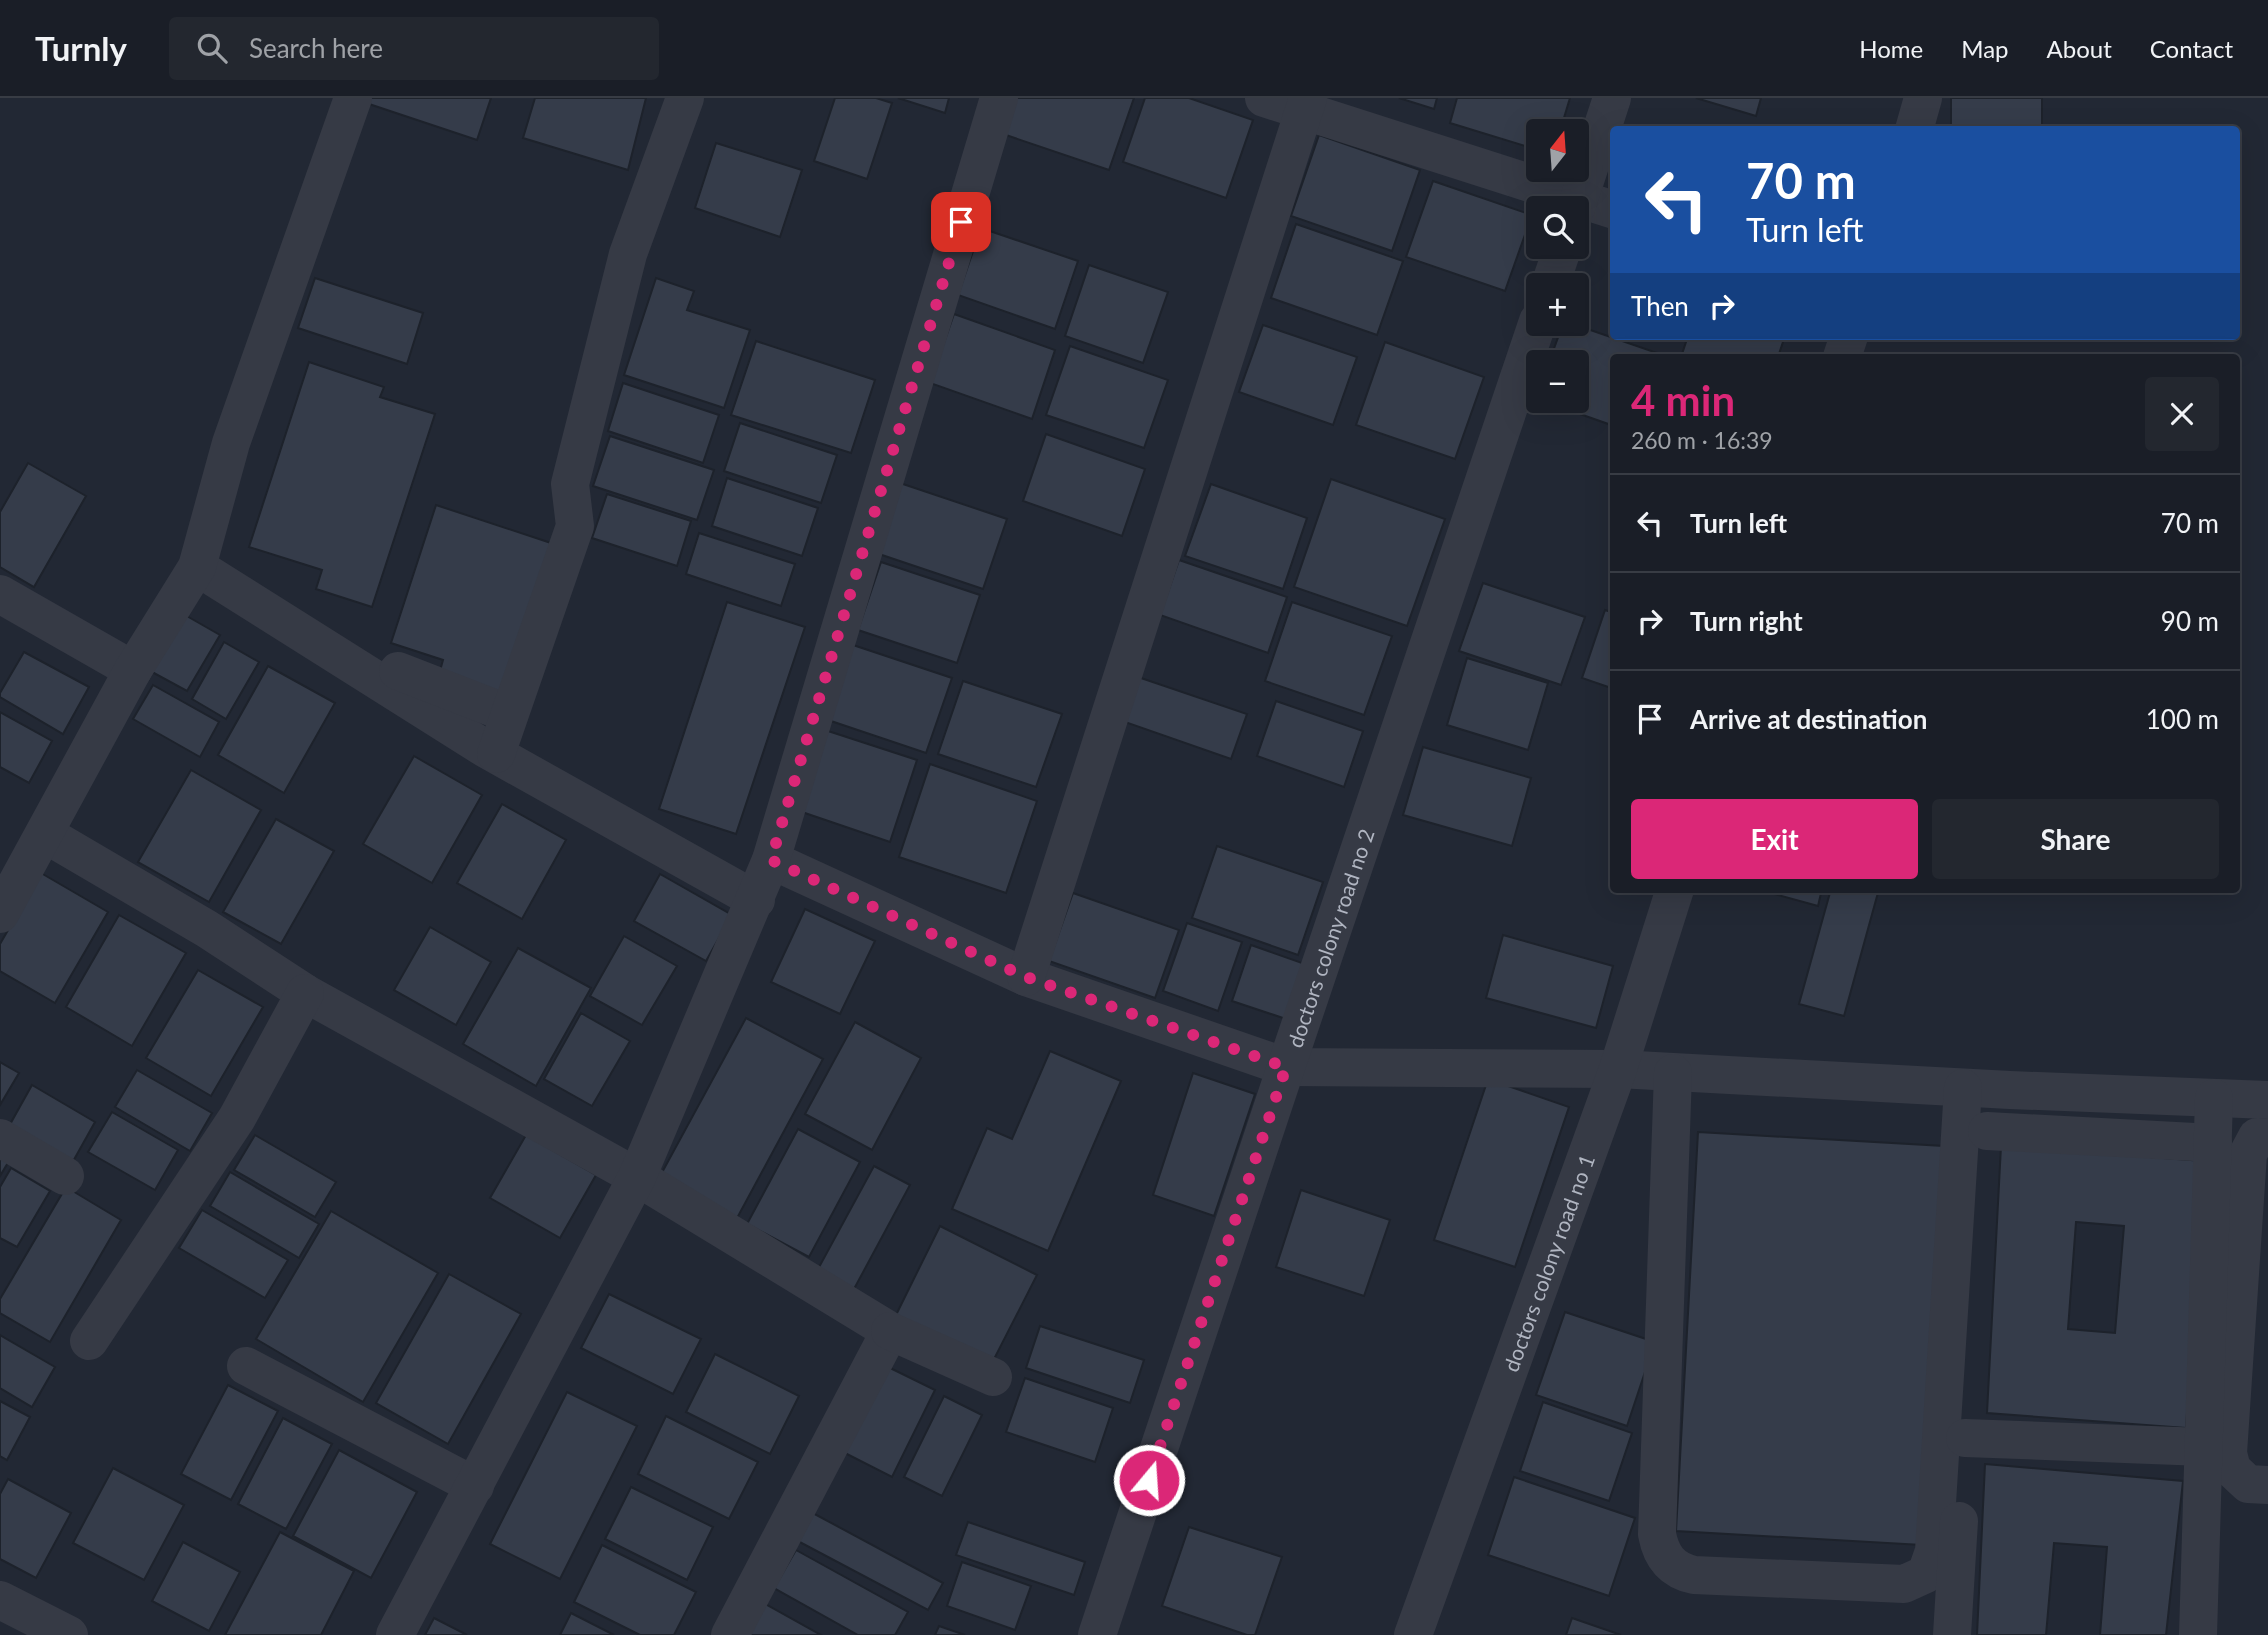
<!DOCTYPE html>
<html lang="en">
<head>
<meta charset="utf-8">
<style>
	body { margin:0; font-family:Lato,sans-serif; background:#23272f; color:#f1f3f6; height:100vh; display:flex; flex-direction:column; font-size:26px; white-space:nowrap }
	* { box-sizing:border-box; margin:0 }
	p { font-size:23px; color:#9fa2a7 }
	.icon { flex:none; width:38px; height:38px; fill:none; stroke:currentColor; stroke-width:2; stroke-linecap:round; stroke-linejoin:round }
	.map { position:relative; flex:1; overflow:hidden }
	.drawer { position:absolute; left:1610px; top:256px; width:630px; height:539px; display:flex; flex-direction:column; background:#1a1e27; border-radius:7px; box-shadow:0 7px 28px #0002,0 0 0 2px #383c44 }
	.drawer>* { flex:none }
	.hud { position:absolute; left:1610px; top:28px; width:630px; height:214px; border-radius:7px; box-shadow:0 7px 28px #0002,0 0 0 2px #383c44; background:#1a4fa0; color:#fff; overflow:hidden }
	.needle { width:46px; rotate:17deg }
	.buttons { position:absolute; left:1526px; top:21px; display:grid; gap:14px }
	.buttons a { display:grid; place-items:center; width:63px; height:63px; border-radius:7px; background:#1a1e27; box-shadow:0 7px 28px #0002,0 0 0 2px #383c44; font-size:35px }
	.pin { position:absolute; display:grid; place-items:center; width:60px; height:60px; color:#fff; margin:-30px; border-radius:14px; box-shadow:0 4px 10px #0006 }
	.me { position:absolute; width:77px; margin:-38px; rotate:18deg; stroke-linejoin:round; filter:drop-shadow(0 0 5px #0008) }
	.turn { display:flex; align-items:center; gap:24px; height:147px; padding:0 21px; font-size:32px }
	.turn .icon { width:91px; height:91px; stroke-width:2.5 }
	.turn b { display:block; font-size:49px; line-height:60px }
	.then { display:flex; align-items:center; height:66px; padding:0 21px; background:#0003; gap:14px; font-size:26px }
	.round { display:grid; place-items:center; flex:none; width:74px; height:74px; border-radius:7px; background:#23272f }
	.head { display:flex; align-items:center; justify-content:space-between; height:119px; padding:0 21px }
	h1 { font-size:42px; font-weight:700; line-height:52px; color:#db2777 }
	.button { display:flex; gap:14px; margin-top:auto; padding:14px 21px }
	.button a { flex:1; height:80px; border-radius:7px; background:#db2777; color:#fff; font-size:28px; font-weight:700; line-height:80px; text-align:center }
	.button a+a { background:#23272f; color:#f1f3f6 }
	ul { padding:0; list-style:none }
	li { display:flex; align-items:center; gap:21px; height:98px; padding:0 21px; border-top:2px solid #383c44 }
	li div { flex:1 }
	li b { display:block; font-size:26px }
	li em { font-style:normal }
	header { display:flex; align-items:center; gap:42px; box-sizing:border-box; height:98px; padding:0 35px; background:#1a1e27; border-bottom:2px solid #383c44 }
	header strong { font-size:33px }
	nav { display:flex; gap:38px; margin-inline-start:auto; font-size:24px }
	.search { width:490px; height:63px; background:#23272f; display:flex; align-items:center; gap:18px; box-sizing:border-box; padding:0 24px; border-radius:7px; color:#9fa2a7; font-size:26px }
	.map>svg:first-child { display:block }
	.building { fill:#353c4a; stroke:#1d222b; stroke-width:2; fill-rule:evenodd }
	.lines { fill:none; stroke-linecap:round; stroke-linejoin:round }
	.minor { stroke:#363a45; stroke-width:38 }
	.route { stroke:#db2777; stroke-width:12; stroke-dasharray:0 21.6 }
	.labels { text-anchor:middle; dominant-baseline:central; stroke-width:7; stroke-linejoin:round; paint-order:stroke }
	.street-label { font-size:21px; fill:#b0b5c1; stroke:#1b2029 }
</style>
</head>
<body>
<header>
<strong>Turnly</strong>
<div class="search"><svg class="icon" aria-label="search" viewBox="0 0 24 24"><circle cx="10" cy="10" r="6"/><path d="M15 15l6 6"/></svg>Search here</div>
<nav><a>Home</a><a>Map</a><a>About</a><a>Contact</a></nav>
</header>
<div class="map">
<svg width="2268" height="1537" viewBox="0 0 2268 1537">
	<rect width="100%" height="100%" fill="#222834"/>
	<g class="building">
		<polygon points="364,0 491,0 477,42 363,4"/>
		<polygon points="535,0 646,0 628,72 523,40"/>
		<polygon points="835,0 876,0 892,5 867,81 814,63"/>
		<polygon points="898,0 949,0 945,15"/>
		<polygon points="1012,0 1134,0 1109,72 1000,35"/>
		<polygon points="1145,0 1189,0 1253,22 1226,100 1123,64"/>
		<polygon points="1399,0 1437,0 1434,11"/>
		<polygon points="1457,0 1570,0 1560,33 1538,33 1538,52 1450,25"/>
		<polygon points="1696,0 1761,0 1756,18"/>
		<rect x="1951" y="0" width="91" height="32"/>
		<polygon points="1319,37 1420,72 1392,153 1291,118"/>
		<polygon points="716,45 802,72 780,139 695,110"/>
		<polygon points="1433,83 1532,117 1505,193 1406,159"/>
		<polygon points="1296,126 1403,163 1377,237 1271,200"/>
		<polygon points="981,130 1078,163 1055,231 958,197"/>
		<polygon points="1089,167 1168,194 1143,265 1065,238"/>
		<polygon points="315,180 423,215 407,266 298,230"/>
		<polygon points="656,180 694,193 687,212 750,232 724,310 624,277"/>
		<polygon points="954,216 1055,252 1032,321 930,285"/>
		<polygon points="1563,226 1573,226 1663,257 1662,259 1614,259 1614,328 1543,303 1577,303 1577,264 1549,264"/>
		<polygon points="1263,227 1357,259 1333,327 1239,294"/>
		<polygon points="1688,238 1785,238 1778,259 1681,259"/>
		<polygon points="756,243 875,282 851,355 731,317"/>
		<polygon points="1385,244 1484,279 1455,361 1356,327"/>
		<polygon points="1070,248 1168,282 1144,350 1046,317"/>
		<polygon points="309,264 384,289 380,299 435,316 372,509 316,491 322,472 249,449"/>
		<polygon points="623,285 719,317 703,365 608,333"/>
		<polygon points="740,325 837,357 821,405 724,373"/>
		<polygon points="1046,336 1145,371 1122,438 1023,403"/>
		<polygon points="610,338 714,372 697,422 593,388"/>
		<polygon points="28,365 86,398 34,489 0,469 0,414"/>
		<polygon points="727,380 818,410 802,458 712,428"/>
		<polygon points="1331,381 1445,421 1407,528 1294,489"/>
		<polygon points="897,384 1007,421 983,491 873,454"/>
		<polygon points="1211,386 1307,420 1283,491 1185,458"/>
		<polygon points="607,396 691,423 677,468 592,440"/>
		<polygon points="436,407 551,445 500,600 438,580 443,562 391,545"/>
		<polygon points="699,435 795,466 781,508 686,476"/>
		<polygon points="1179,462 1287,499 1268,555 1160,517"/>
		<polygon points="881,464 980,497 957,565 858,532"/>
		<polygon points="1483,485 1585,519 1561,587 1459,553"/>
		<polygon points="727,504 805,529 736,736 659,711"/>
		<polygon points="1292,504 1392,538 1364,617 1265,583"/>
		<polygon points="1605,512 1614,515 1614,591 1582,580"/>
		<polygon points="185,517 220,537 187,593 152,574"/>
		<polygon points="224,544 259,564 226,621 192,601"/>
		<polygon points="850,546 952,580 926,655 825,621"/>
		<polygon points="24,554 89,589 63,636 0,599 0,595"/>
		<polygon points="1467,560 1548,585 1528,652 1447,627"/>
		<polygon points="268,568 335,605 284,695 218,657"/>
		<polygon points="1138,579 1247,616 1231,661 1122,623"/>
		<polygon points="963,583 1062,616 1036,689 938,656"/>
		<polygon points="153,587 219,624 200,659 133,621"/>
		<polygon points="1276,603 1363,633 1344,689 1257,658"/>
		<polygon points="0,614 52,643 29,685 0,669"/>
		<polygon points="825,632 917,662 890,744 799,713"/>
		<polygon points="1423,649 1531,680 1512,748 1403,717"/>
		<polygon points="414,658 482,697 432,785 363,746"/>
		<polygon points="930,666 1037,703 1006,795 899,759"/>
		<polygon points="191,672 261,712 209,804 138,764"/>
		<polygon points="502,706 566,742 522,821 457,785"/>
		<polygon points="276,721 334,753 281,846 223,814"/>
		<polygon points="1217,748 1323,784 1298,857 1192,820"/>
		<polygon points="41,775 108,814 55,905 0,873 0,846"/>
		<polygon points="660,776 732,817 706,863 634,823"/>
		<polygon points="1756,791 1822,791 1818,808"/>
		<polygon points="1831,791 1879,791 1844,918 1799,906"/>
		<polygon points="1073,795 1179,832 1155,900 1049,863"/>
		<polygon points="805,811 875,843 840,916 771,884"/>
		<polygon points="119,817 186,855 132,948 66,909"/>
		<polygon points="1187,825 1242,844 1218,913 1163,893"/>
		<polygon points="430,829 491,864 456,927 394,892"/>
		<polygon points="1503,837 1613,868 1596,930 1486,900"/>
		<polygon points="624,838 677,868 642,927 590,898"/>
		<polygon points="1251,847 1305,866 1286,921 1232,903"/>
		<polygon points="518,850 591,890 536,988 463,946"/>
		<polygon points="198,872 263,909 211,998 146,960"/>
		<polygon points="581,915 630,943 592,1008 544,981"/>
		<polygon points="746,920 823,961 736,1122 659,1080"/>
		<polygon points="855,924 921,960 872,1052 805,1016"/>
		<polygon points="1050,953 1121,983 1048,1153 952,1111 987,1030 1012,1041"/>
		<polygon points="0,964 19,975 0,1007"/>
		<polygon points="137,972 212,1015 190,1053 115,1009"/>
		<polygon points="1193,975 1255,996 1214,1118 1153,1097"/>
		<polygon points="1488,981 1569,1009 1515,1169 1434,1142"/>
		<polygon points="32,987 95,1024 71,1067 8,1030"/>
		<polygon points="112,1014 178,1052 155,1092 88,1054"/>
		<polygon points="798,1031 860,1064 809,1159 747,1126"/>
		<polygon points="1698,1034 1944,1048 1922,1447 1676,1433"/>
		<polygon points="255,1037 336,1084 315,1119 234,1072"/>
		<polygon points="526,1037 596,1077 560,1140 490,1100"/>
		<path d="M 2001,1048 L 2204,1063 L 2186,1330 L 1987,1315 ZM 2076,1124 L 2124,1128 L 2115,1235 L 2068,1231 Z"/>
		<polygon points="0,1057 9,1063 0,1078"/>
		<polygon points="874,1068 910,1087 854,1191 818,1171"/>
		<polygon points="11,1070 50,1093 17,1149 0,1140 0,1089"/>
		<polygon points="230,1074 319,1126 299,1160 210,1108"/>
		<polygon points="66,1089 121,1122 50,1244 0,1215 0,1201"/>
		<polygon points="1301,1092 1390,1122 1364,1198 1276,1169"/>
		<polygon points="202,1112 288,1162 265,1200 179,1150"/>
		<polygon points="331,1113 438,1175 363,1304 256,1241"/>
		<polygon points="940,1128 1037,1177 991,1267 895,1219"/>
		<polygon points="449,1176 521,1216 448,1346 376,1305"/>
		<polygon points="609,1196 701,1241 673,1296 581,1250"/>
		<polygon points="1565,1214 1655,1244 1627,1328 1536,1297"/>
		<polygon points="1040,1228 1144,1262 1130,1305 1026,1270"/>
		<polygon points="0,1237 55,1269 32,1309 0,1290"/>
		<polygon points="715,1256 799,1298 770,1356 686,1314"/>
		<polygon points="882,1266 935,1292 892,1379 839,1352"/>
		<polygon points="1025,1280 1113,1310 1095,1364 1006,1334"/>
		<polygon points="228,1287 278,1313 231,1402 181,1376"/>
		<polygon points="567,1294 637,1328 560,1481 490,1446"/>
		<polygon points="944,1298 982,1317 942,1398 904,1379"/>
		<polygon points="0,1303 30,1319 7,1362 0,1358"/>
		<polygon points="1543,1304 1632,1335 1609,1403 1520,1373"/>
		<polygon points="666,1318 758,1364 729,1421 638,1376"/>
		<polygon points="283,1320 332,1346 286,1431 238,1406"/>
		<polygon points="339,1352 417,1394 371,1480 293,1438"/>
		<polygon points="1985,1366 2183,1383 2166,1537 2100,1537 2107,1449 2054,1445 2046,1537 1977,1537"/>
		<polygon points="113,1370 184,1407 144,1482 73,1445"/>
		<polygon points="1514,1379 1635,1420 1609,1498 1488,1457"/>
		<polygon points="8,1381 71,1415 36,1480 0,1461 0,1396"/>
		<polygon points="631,1389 713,1429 687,1482 605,1441"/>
		<polygon points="809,1413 943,1485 928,1512 794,1441"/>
		<polygon points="968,1424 1085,1464 1074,1497 956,1457"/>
		<polygon points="1189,1429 1282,1459 1255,1537 1247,1537 1162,1508"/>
		<polygon points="280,1434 354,1473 321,1537 225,1537"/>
		<polygon points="183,1444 240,1474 209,1533 152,1503"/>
		<polygon points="602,1447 696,1494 674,1537 640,1537 574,1504"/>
		<polygon points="796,1452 908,1514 895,1537 858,1537 774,1490"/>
		<polygon points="962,1464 1031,1488 1015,1532 947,1508"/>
		<polygon points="762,1504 821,1537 743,1537"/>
		<polygon points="571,1515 614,1537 560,1537"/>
		<polygon points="434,1520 467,1537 425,1537"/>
		<polygon points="1572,1520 1621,1537 1566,1537"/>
		<polygon points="939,1528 965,1537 935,1537"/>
	</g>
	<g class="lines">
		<g class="minor">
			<polyline points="1264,0 1614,112"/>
			<polyline points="1914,32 1923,0"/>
			<polyline points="1576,110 1612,0"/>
			<polyline points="1550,187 1563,149"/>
			<polyline points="1842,259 1849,238"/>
			<polyline points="197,469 486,651 756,802"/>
			<polyline points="0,496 133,572"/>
			<polyline points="398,573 509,616"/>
			<polyline points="496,656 575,428 570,386 628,156 685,0"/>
			<polyline points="45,736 207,831 305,895 637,1079 890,1233 730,1537"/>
			<polyline points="771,762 1026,879 1286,969 1618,971 2010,992 2268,1002"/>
			<polyline points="0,816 133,572 197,469 231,345 353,0"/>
			<polyline points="1026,879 1308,0"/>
			<path d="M 1673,975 L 1657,1436 C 1661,1458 1671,1472 1694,1477 L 1904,1486 L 1926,1476 L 1934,1453 L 1963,990"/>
			<polyline points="1987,1033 2213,1045"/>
			<polyline points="0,1040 65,1078"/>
			<polyline points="2268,1040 2257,1039 2248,1056 2228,1355 2232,1371 2248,1386 2268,1387"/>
			<polyline points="890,1233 993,1279"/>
			<polyline points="89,1243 237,1020 305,895"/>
			<polyline points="246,1268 475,1388"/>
			<polyline points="1965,1340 2204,1349"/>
			<polyline points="0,1502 69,1537"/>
			<polyline points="395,1537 637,1079 771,762 999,0"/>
			<path id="s1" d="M 1097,1537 L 1286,969 L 1538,223"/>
			<path id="s2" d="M 1413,1537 L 1618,971 L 1675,791"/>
			<polyline points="1952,1537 1959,1423"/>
			<polyline points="2198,1537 2214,1000"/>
		</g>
	</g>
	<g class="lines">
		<polyline class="route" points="961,124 771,762 1026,879 1286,969 1149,1382"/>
	</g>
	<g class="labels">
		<g class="street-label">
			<text stroke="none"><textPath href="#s1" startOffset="735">doctors colony road no 2</textPath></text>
			<text stroke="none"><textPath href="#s2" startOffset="396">doctors colony road no 1</textPath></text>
		</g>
	</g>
</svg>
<div class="buttons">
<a><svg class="needle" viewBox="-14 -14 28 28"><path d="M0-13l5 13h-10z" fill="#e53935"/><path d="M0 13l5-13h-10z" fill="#9fa2a7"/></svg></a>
<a><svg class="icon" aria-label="search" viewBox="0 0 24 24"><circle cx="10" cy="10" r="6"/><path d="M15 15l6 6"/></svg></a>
<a>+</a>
<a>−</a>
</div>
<div class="pin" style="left:961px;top:124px;background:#d93025"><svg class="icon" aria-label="arrive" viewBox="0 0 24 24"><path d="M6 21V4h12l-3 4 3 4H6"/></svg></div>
<svg class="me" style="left:1149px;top:1382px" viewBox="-20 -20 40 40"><circle r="17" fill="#db2777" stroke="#fff" stroke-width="3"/><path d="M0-11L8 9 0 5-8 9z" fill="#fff"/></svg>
<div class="hud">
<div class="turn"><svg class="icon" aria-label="left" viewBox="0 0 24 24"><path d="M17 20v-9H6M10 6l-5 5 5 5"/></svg><div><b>70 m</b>Turn left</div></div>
<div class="then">Then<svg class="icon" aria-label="right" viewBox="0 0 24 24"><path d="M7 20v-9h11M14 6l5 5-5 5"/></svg></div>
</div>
<section class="drawer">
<div class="head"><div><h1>4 min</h1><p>260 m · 16:39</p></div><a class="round"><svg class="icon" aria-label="close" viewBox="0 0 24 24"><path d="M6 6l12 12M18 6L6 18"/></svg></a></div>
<ul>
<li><svg class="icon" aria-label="left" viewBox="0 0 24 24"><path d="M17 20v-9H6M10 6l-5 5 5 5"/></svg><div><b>Turn left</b></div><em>70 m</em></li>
<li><svg class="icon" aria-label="right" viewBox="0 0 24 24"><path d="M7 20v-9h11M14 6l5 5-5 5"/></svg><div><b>Turn right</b></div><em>90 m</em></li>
<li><svg class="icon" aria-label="arrive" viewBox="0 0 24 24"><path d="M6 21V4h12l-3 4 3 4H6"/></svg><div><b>Arrive at destination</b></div><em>100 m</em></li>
</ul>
<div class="button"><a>Exit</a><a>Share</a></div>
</section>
</div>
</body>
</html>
